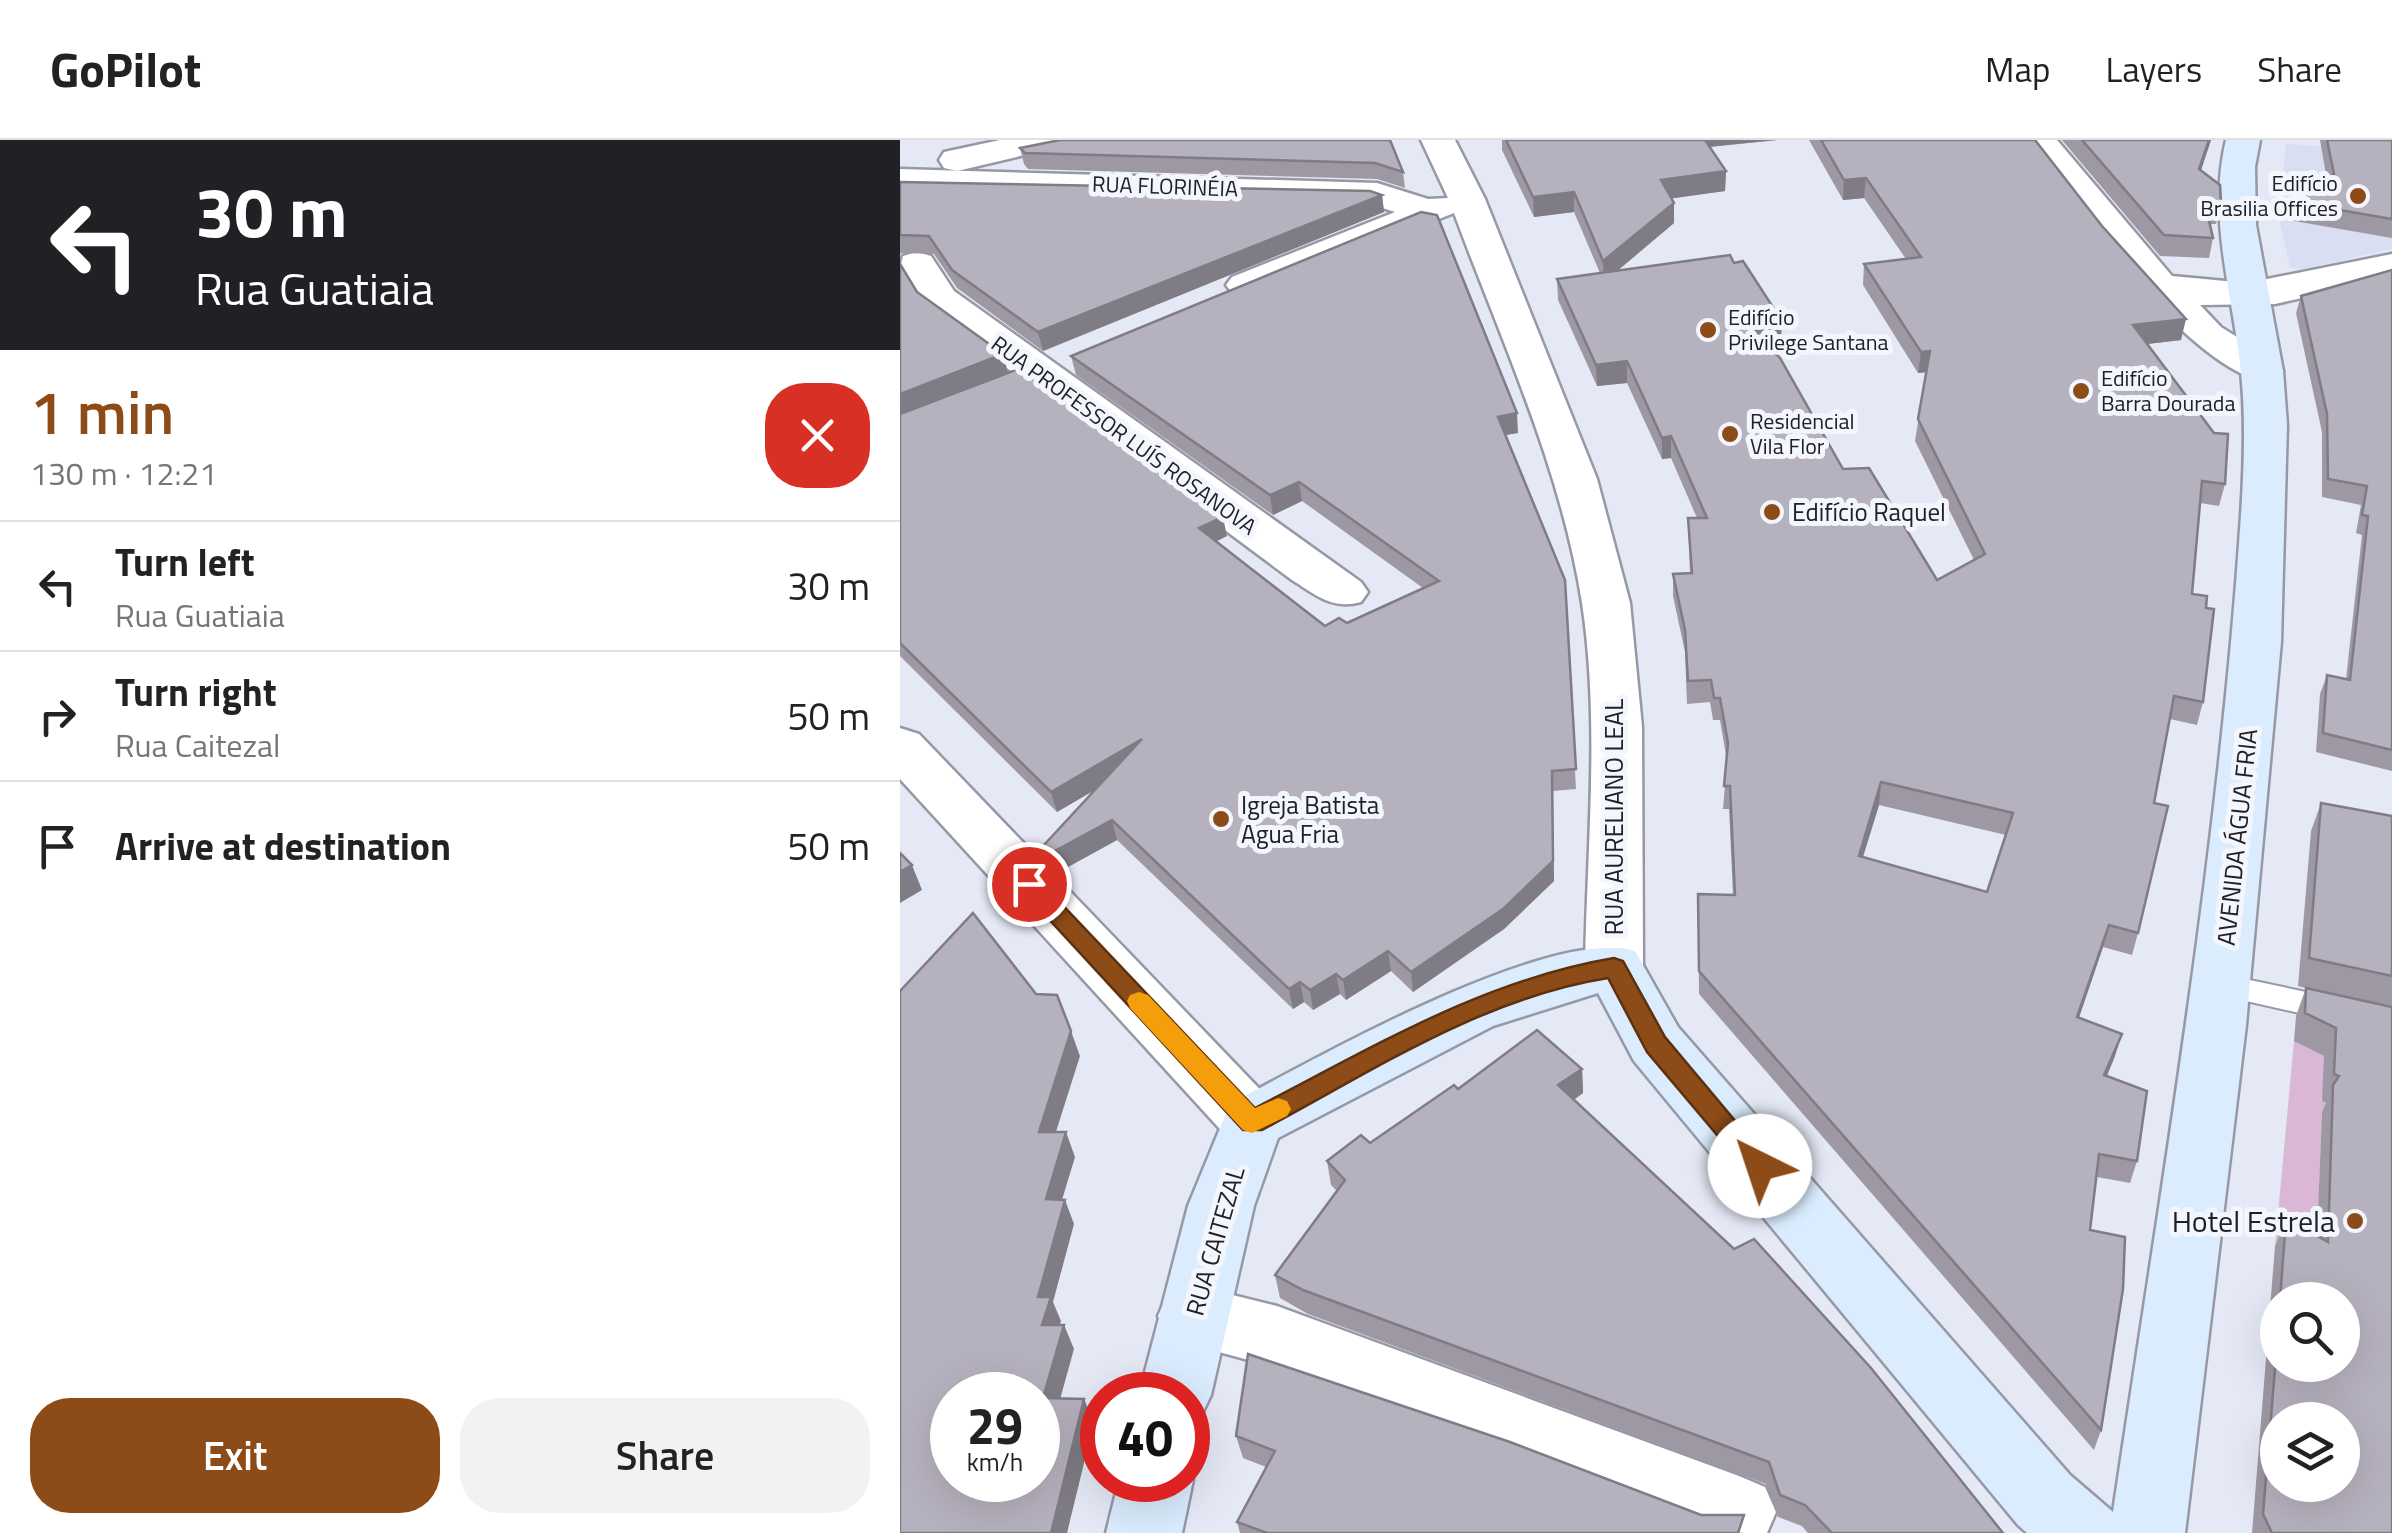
<!DOCTYPE html>
<html lang="en">
<head>
<meta charset="utf-8">
<style>
	body { margin:0; font-family:"Titillium Web",sans-serif; background:#f2f2f2; color:#222; height:100vh; display:flex; flex-direction:column; font-size:38px; white-space:nowrap }
	* { box-sizing:border-box; margin:0 }
	p { font-size:32px; color:#767676 }
	.icon { flex:none; width:55px; height:55px; fill:none; stroke:currentColor; stroke-width:2; stroke-linecap:round; stroke-linejoin:round }
	.map { position:relative; flex:1; overflow:hidden }
	.side { display:flex; flex-direction:column; background:#fff; width:900px }
	.side>* { flex:none }
	.banner { background:#202124; color:#fff; overflow:hidden }
	.fabs { position:absolute; left:1360px; top:1142px; display:grid; gap:20px }
	.fabs a { display:grid; place-items:center; width:100px; height:100px; border-radius:50%; background:#fff; box-shadow:0 10px 40px #0002; font-size:50px }
	.speed { position:absolute; left:30px; top:1232px; display:flex; gap:20px; font-size:50px; font-weight:700; text-align:center }
	.speed>* { display:grid; place-content:center; width:130px; height:130px; border-radius:50%; background:#fff; box-shadow:0 10px 40px #0002; line-height:1 }
	.speed small { font-size:25px; font-weight:400 }
	.speed .limit { border:15px solid #d22; background:#fff; color:#111 }
	.pin { position:absolute; display:grid; place-items:center; width:85px; height:85px; color:#fff; margin:-42px; border:5px solid #fff; border-radius:50%; box-shadow:0 2px 10px #0007 }
	.me { position:absolute; width:110px; margin:-55px; rotate:319deg; stroke-linejoin:round; filter:drop-shadow(0 0 8px #0008) }
	.turn { display:flex; align-items:center; gap:35px; height:210px; padding:0 30px; font-size:45px }
	.turn .icon { width:130px; height:130px; stroke-width:2.5 }
	.turn b { display:block; font-size:70px; line-height:85px }
	.round { display:grid; place-items:center; flex:none; width:105px; height:105px; border-radius:40px; background:#f2f2f2 }
	.head { display:flex; align-items:center; justify-content:space-between; height:170px; padding:0 30px }
	h1 { font-size:60px; font-weight:600; line-height:75px; color:#8c4b17 }
	.primary-button { display:flex; gap:20px; margin-top:auto; padding:20px 30px }
	.primary-button a { flex:1; height:115px; border-radius:40px; background:#8c4b17; color:#fff; font-size:40px; font-weight:600; line-height:115px; text-align:center }
	.primary-button a+a { background:#f2f2f2; color:#222 }
	ul { padding:0; list-style:none }
	li { display:flex; align-items:center; gap:30px; height:130px; padding:0 30px; border-top:2px solid #e0e0e0 }
	li div { flex:1 }
	li b { display:block; font-size:38px }
	li em { font-style:normal }
	header { display:flex; align-items:center; gap:60px; box-sizing:border-box; height:140px; padding:0 50px; background:#fff; border-bottom:2px solid #e0e0e0 }
	header strong { font-size:48px }
	nav { display:flex; gap:55px; margin-inline-start:auto; font-size:35px }
	main { display:flex; flex:1; min-height:0 }
	.map>svg:first-child { display:block }
	.built { fill:#d9def2 }
	.green { fill:#dab8d5 }
	.lines { fill:none; stroke-linecap:round; stroke-linejoin:round }
	.lane-casing { stroke:#9699a5; stroke-width:4 }
	.street-casing { stroke:#9699a5; stroke-width:5 }
	.secondary-casing { stroke:#9699a5; stroke-width:5 }
	.lane { fill:#fff; fill-rule:evenodd }
	.street { fill:#fff; fill-rule:evenodd }
	.secondary { fill:#daecfe; fill-rule:evenodd }
	.wall { fill:#9d98a3; fill-rule:evenodd }
	.shaded-wall { fill:#7f7c85 }
	.building { fill:#b6b1be; stroke:#7f7c85; stroke-width:2.5; fill-rule:evenodd }
	.route { fill:#8c4b17; stroke:#5b310f; stroke-width:2.5 }
	.slow { fill:#f59e0b }
	.poi-dot { fill:#8c4b17; stroke:#f4f6fe; stroke-width:4 }
	.labels { text-anchor:middle; dominant-baseline:central; stroke-width:10; stroke-linejoin:round; paint-order:stroke }
	.far-poi-label { font-size:22px; fill:#202126; stroke:#f4f6fe; text-anchor:start }
	.far-street-label { font-size:22px; fill:#202126; stroke:#f4f6fe }
	.poi-label { font-size:25px; fill:#202126; stroke:#f4f6fe; text-anchor:start }
	.street-label { font-size:25px; fill:#202126; stroke:#f4f6fe }
	.near-poi-label { font-size:30px; fill:#202126; stroke:#f4f6fe; text-anchor:end }
</style>
</head>
<body>
<header>
<strong>GoPilot</strong>
<nav><a>Map</a><a>Layers</a><a>Share</a></nav>
</header>
<main>
<section class="side">
<div class="banner">
<div class="turn"><svg class="icon" aria-label="left" viewBox="0 0 24 24"><path d="M17 20v-9H6M10 6l-5 5 5 5"/></svg><div><b>30 m</b>Rua Guatiaia</div></div>
</div>
<div class="head"><div><h1>1 min</h1><p>130 m · 12:21</p></div><a class="round" style="background:#d93025;color:#fff"><svg class="icon" aria-label="close" viewBox="0 0 24 24"><path d="M6 6l12 12M18 6L6 18"/></svg></a></div>
<ul>
<li><svg class="icon" aria-label="left" viewBox="0 0 24 24"><path d="M17 20v-9H6M10 6l-5 5 5 5"/></svg><div><b>Turn left</b><p>Rua Guatiaia</p></div><em>30 m</em></li>
<li><svg class="icon" aria-label="right" viewBox="0 0 24 24"><path d="M7 20v-9h11M14 6l5 5-5 5"/></svg><div><b>Turn right</b><p>Rua Caitezal</p></div><em>50 m</em></li>
<li><svg class="icon" aria-label="arrive" viewBox="0 0 24 24"><path d="M6 21V4h12l-3 4 3 4H6"/></svg><div><b>Arrive at destination</b></div><em>50 m</em></li>
</ul>
<div class="primary-button"><a>Exit</a><a>Share</a></div>
</section>
<div class="map">
<svg width="1492" height="1393" viewBox="0 0 1492 1393">
	<rect width="100%" height="100%" fill="#e5e9f6"/>
	<polygon class="built" points="1386,4 1492,11 1492,109 1402,129 1390,127 1378,74"/>
	<polygon class="green" points="1394,901 1442,925 1421,960 1427,964 1422,972 1416,1129 1375,1106"/>
	<g class="lines">
		<g class="lane-casing">
			<polygon id="lane" points="1321,834 1492,870 1492,894 1311,853 1306,845 1311,837"/>
		</g>
		<g class="street-casing">
			<g id="street">
				<polygon points="100,0 164,0 159,7 57,31 44,28 39,20 44,12"/>
				<path d="M 521,0 L 555,0 L 585,59 L 697,339 L 730,463 L 742,587 L 743,827 L 735,843 L 714,849 L 693,843 L 685,827 C 687,707 700,581 682,463 C 661,328 601,200 554,73 L 346,157 L 332,153 L 326,145 L 332,137 L 495,72 L 473,65 L 0,51 L 0,29 L 477,43 L 528,59 L 548,58 Z"/>
				<path d="M 1121,0 L 1157,0 L 1272,136 L 1347,143 L 1492,114 L 1492,138 L 1375,164 L 1300,165 L 1321,187 L 1377,222 L 1383,231 L 1377,240 C 1311,256 1158,54 1121,0 Z"/>
				<path d="M 17,112 L 31,116 L 54,151 L 461,442 L 468,452 L 461,462 C 432,470 416,455 392,440 L 25,167 L 0,128 L 3,116 Z"/>
				<polygon points="0,588 19,594 374,964 384,982 374,1000 352,1008 330,1000 0,639"/>
				<polygon points="292,1145 377,1166 839,1336 865,1347 876,1372 867,1393 801,1393 374,1227 268,1198 258,1176 268,1154"/>
			</g>
		</g>
		<g class="secondary-casing">
			<g id="secondary">
				<path d="M 1326,0 L 1360,0 L 1355,27 L 1356,85 L 1383,231 L 1387,285 L 1381,502 L 1346,885 L 1285,1393 L 1127,1393 L 1118,1385 L 734,921 L 698,853 L 593,886 L 378,998 L 354,1066 L 311,1255 L 300,1278 L 288,1283 L 288,1255 L 239,1255 L 288,1066 L 330,964 C 411,921 650,785 735,811 L 778,887 L 1170,1335 L 1213,1372 C 1262,1040 1319,710 1341,375 C 1344,328 1346,279 1341,232 C 1333,153 1307,79 1326,0 Z"/>
				<polygon points="288,1328 293,1340 282,1393 206,1393 219,1340 288,1340"/>
			</g>
		</g>
		<use href="#lane" class="lane"/>
		<use href="#street" class="street"/>
		<use href="#secondary" class="secondary"/>
	</g>
	<g class="wall">
		<polygon points="490,0 503,32 505,48 477,39 128,29 124,24 120,8"/>
		<path d="M 602,0 L 877,0 L 810,7 L 826,31 L 825,51 L 772,58 L 774,63 L 774,83 L 717,131 L 881,202 L 868,204 L 943,329 L 1037,440 L 1074,420 L 1015,301 L 1026,232 L 1018,233 L 963,145 L 964,124 L 1006,119 L 964,58 L 943,60 L 909,0 L 1135,0 L 1281,200 L 1248,204 L 1325,344 L 1319,366 L 1300,363 L 1292,454 L 1303,562 L 1297,585 L 1270,579 L 1254,663 L 1238,793 L 1232,815 L 1203,807 L 1179,878 L 1215,916 L 1207,936 L 1237,1021 L 1230,1043 L 1197,1037 L 1190,1090 L 1201,1290 L 1194,1310 L 799,854 L 798,754 L 833,755 L 829,669 L 823,669 L 827,621 L 820,580 L 813,580 L 810,562 L 787,564 L 785,512 L 773,456 L 773,434 L 790,433 L 788,378 L 797,378 L 771,318 L 762,319 L 727,243 L 697,246 L 658,160 L 657,139 L 700,133 L 674,72 L 634,77 L 602,10 ZM 979,665 L 1106,695 L 1087,752 L 963,717 Z"/>
		<polygon points="1162,0 1311,0 1301,30 1321,63 1316,84 1310,84 1313,98 1309,118 1260,116"/>
		<polygon points="1420,0 1492,0 1492,98 1394,81 1399,63 1427,40"/>
		<polygon points="0,42 482,55 484,72 143,211 57,148 34,114 1,113 0,115"/>
		<polygon points="0,124 17,152 103,214 108,233 327,396 316,401 425,486 447,483 523,448 402,361 373,375 176,235 171,216 618,293 605,295 665,440 676,649 653,651 654,741 604,789 513,852 491,831 446,860 440,854 413,870 404,862 393,869 217,700 157,733 150,725 144,705 195,650 157,672 0,516"/>
		<polygon points="1492,130 1492,631 1416,612 1420,554 1427,535 1446,539 1462,395 1456,393 1461,365 1422,357 1422,292 1396,173 1401,156"/>
		<path d="M 1421,663 L 1492,676 L 1492,866 L 1414,850 L 1492,867 L 1492,1393 L 1352,1393 L 1375,1106 L 1386,1079 L 1417,1096 L 1422,972 L 1426,963 L 1422,961 L 1424,916 L 1394,901 L 1396,876 L 1406,848 L 1398,846 L 1411,691 ZM 1378,1160 L 1442,1160 L 1378,1225 Z"/>
		<polygon points="682,929 683,953 674,960 1103,1393 908,1393 902,1386 878,1377 866,1344 408,1174 380,1158 375,1135 437,1051 431,1045 427,1021 470,1003 558,949"/>
		<polygon points="336,1296 843,1393 340,1393 337,1382 366,1327 343,1318"/>
	</g>
	<g class="shaded-wall">
		<polygon points="798,0 877,0 797,8"/>
		<polygon points="1309,0 1311,0 1295,48 1299,29"/>
		<polygon points="826,31 825,51 761,60 761,40"/>
		<polygon points="966,38 964,58 943,60 944,40"/>
		<polygon points="674,52 674,72 634,77 633,57"/>
		<polygon points="482,55 484,72 143,211 138,192"/>
		<polygon points="774,63 774,83 704,142 703,121"/>
		<polygon points="1286,179 1281,200 1229,206 1233,185"/>
		<polygon points="882,181 881,202 850,207 851,186"/>
		<polygon points="1030,211 1028,232 1018,233 1021,212"/>
		<polygon points="103,214 108,233 0,275 0,254"/>
		<polygon points="727,221 727,243 697,246 696,225"/>
		<polygon points="617,273 618,293 599,296 598,277"/>
		<polygon points="771,296 771,318 762,319 762,298"/>
		<polygon points="399,342 402,361 373,375 370,355"/>
		<polygon points="323,377 327,396 303,408 299,388"/>
		<polygon points="242,599 247,619 157,672 151,652"/>
		<polygon points="652,631 654,741 604,789 513,852 511,832"/>
		<polygon points="981,642 979,665 956,739 959,716"/>
		<polygon points="212,680 217,700 157,733 151,713"/>
		<polygon points="12,725 22,750 0,763 0,732"/>
		<polygon points="1209,785 1203,807 1171,900 1177,877"/>
		<polygon points="488,811 491,831 446,860 443,840"/>
		<polygon points="436,834 440,854 413,870 410,850"/>
		<polygon points="400,842 404,862 393,869 389,849"/>
		<polygon points="171,891 180,916 148,1017 139,992"/>
		<polygon points="1222,894 1215,916 1197,958 1204,935"/>
		<polygon points="682,929 683,953 659,969 658,945"/>
		<polygon points="166,992 175,1017 155,1083 146,1059"/>
		<polygon points="165,1060 174,1084 153,1162 161,1181 152,1209 142,1185 138,1157"/>
		<polygon points="164,1185 174,1209 154,1281 143,1258"/>
		<polygon points="184,1259 194,1282 167,1393 151,1393"/>
	</g>
	<g class="building">
		<polygon points="160,0 490,0 503,32 475,23 125,13 120,8"/>
		<polygon points="606,0 805,0 826,31 761,40 774,63 703,121 674,52 633,57"/>
		<path d="M 921,0 L 1135,0 L 1202,86 L 1286,179 L 1233,185 L 1314,293 L 1328,294 L 1325,344 L 1302,341 L 1292,454 L 1307,456 L 1306,468 L 1314,469 L 1303,562 L 1274,556 L 1254,663 L 1268,666 L 1238,793 L 1209,785 L 1177,877 L 1222,894 L 1204,935 L 1247,951 L 1237,1021 L 1199,1014 L 1190,1090 L 1225,1097 L 1223,1149 L 1201,1290 L 799,831 L 798,754 L 835,755 L 830,646 L 824,646 L 828,603 L 820,558 L 814,558 L 811,540 L 788,541 L 785,490 L 773,434 L 792,433 L 788,378 L 807,378 L 771,296 L 762,298 L 727,221 L 696,225 L 657,139 L 830,115 L 834,123 L 843,121 L 882,181 L 851,186 L 880,218 L 943,329 L 969,328 L 1037,440 L 1085,414 L 1018,279 L 1030,211 L 1021,212 L 964,124 L 1021,117 L 966,38 L 944,40 ZM 981,642 L 1113,673 L 1087,752 L 959,716 Z"/>
		<polygon points="1182,0 1309,0 1299,29 1320,45 1321,63 1305,63 1313,98 1264,95"/>
		<polygon points="1427,0 1492,0 1492,79 1399,63 1434,34"/>
		<polygon points="0,42 470,51 482,55 138,192 52,130 29,96 0,95"/>
		<polygon points="521,72 537,75 617,273 598,277 665,440 676,629 652,631 653,721 603,769 511,832 488,811 443,840 436,834 410,850 400,842 389,849 212,680 151,713 144,705 242,599 151,652 0,503 0,274 121,228 323,377 299,388 354,431 425,486 439,478 447,483 539,441 399,342 370,355 171,216"/>
		<polygon points="0,124 17,152 103,214 0,254"/>
		<polygon points="1492,130 1492,610 1423,593 1427,535 1450,540 1468,376 1462,375 1467,346 1428,339 1427,274 1401,156"/>
		<polygon points="1421,663 1492,676 1492,836 1409,818"/>
		<polygon points="0,713 12,725 0,732"/>
		<path d="M 73,773 L 136,854 L 157,855 L 171,891 L 139,992 L 166,992 L 146,1059 L 165,1060 L 138,1157 L 151,1157 L 142,1185 L 164,1185 L 143,1258 L 184,1259 L 151,1393 L 0,1393 L 0,851 ZM 52,1255 L 138,1255 L 138,1340 L 52,1340 Z"/>
		<path d="M 1406,848 L 1492,867 L 1492,1393 L 1372,1393 L 1363,1374 L 1378,1192 L 1378,1225 L 1442,1225 L 1442,1160 L 1380,1160 L 1386,1079 L 1428,1102 L 1433,945 L 1439,936 L 1434,934 L 1436,888 L 1405,873 ZM 1378,1280 L 1442,1280 L 1442,1345 L 1378,1345 Z"/>
		<polygon points="637,890 682,929 658,945 834,1109 854,1099 971,1228 1103,1393 932,1393 905,1365 880,1355 869,1322 403,1150 375,1135 445,1040 427,1021 461,995 470,1003 554,945 558,949"/>
		<polygon points="348,1214 610,1302 801,1375 844,1375 838,1393 367,1393 337,1382 375,1311 336,1296"/>
	</g>
	<path class="route" d="M 129,735 L 137,738 L 355,968 C 472,908 583,840 714,818 L 723,821 L 765,897 L 873,1026 L 869,1034 L 850,1034 L 747,912 L 708,838 C 582,858 473,931 362,990 L 343,990 L 121,749 L 117,744 Z"/>
	<polygon class="slow" points="239,852 248,855 355,968 378,958 387,961 391,969 387,976 352,993 343,990 230,868 227,861 230,855"/>
	<g class="poi-dot">
		<circle cx="1458" cy="56" r="10"/>
		<circle cx="808" cy="190" r="10"/>
		<circle cx="1181" cy="251" r="10"/>
		<circle cx="830" cy="294" r="10"/>
		<circle cx="872" cy="372" r="10"/>
		<circle cx="321" cy="679" r="10"/>
		<circle cx="1455" cy="1081" r="10"/>
	</g>
	<g class="labels">
		<g class="far-poi-label">
			<text x="1438" y="43" text-anchor="end">Edifício<tspan x="1438" dy="25">Brasilia Offices</tspan></text>
			<text x="828" y="177">Edifício<tspan x="828" dy="25">Privilege Santana</tspan></text>
			<text x="1201" y="238">Edifício<tspan x="1201" dy="25">Barra Dourada</tspan></text>
			<text x="850" y="281">Residencial<tspan x="850" dy="25">Vila Flor</tspan></text>
		</g>
		<g class="far-street-label">
			<text transform="translate(265 46) rotate(2)">RUA FLORINÉIA</text>
			<text transform="translate(224 295) rotate(36)">RUA PROFESSOR LUÍS ROSANOVA</text>
		</g>
		<g class="poi-label">
			<text x="892" y="372">Edifício Raquel</text>
			<text x="341" y="665">Igreja Batista<tspan x="341" dy="29">Agua Fria</tspan></text>
		</g>
		<g class="street-label">
			<text transform="translate(714 677) rotate(-90)">RUA AURELIANO LEAL</text>
			<text transform="translate(1337 697) rotate(-84)">AVENIDA ÁGUA FRIA</text>
			<text transform="translate(315 1101) rotate(-74)">RUA CAITEZAL</text>
		</g>
		<g class="near-poi-label">
			<text x="1435" y="1081">Hotel Estrela</text>
		</g>
	</g>
</svg>
<div class="fabs">
<a><svg class="icon" aria-label="search" viewBox="0 0 24 24"><circle cx="10" cy="10" r="6"/><path d="M15 15l6 6"/></svg></a>
<a><svg class="icon" aria-label="layers" viewBox="0 0 24 24"><path d="M12 4l9 5-9 5-9-5zM3 14l9 5 9-5"/></svg></a>
</div>
<div class="speed"><div>29<small>km/h</small></div><div class="limit">40</div></div>
<div class="pin" style="left:129px;top:744px;background:#d93025"><svg class="icon" aria-label="arrive" viewBox="0 0 24 24"><path d="M6 21V4h12l-3 4 3 4H6"/></svg></div>
<svg class="me" style="left:860px;top:1026px" viewBox="-20 -20 40 40"><circle r="19" fill="#fff"/><path d="M0-13L10 11 0 6-10 11z" fill="#8c4b17"/></svg>
</div>
</main>
</body>
</html>
